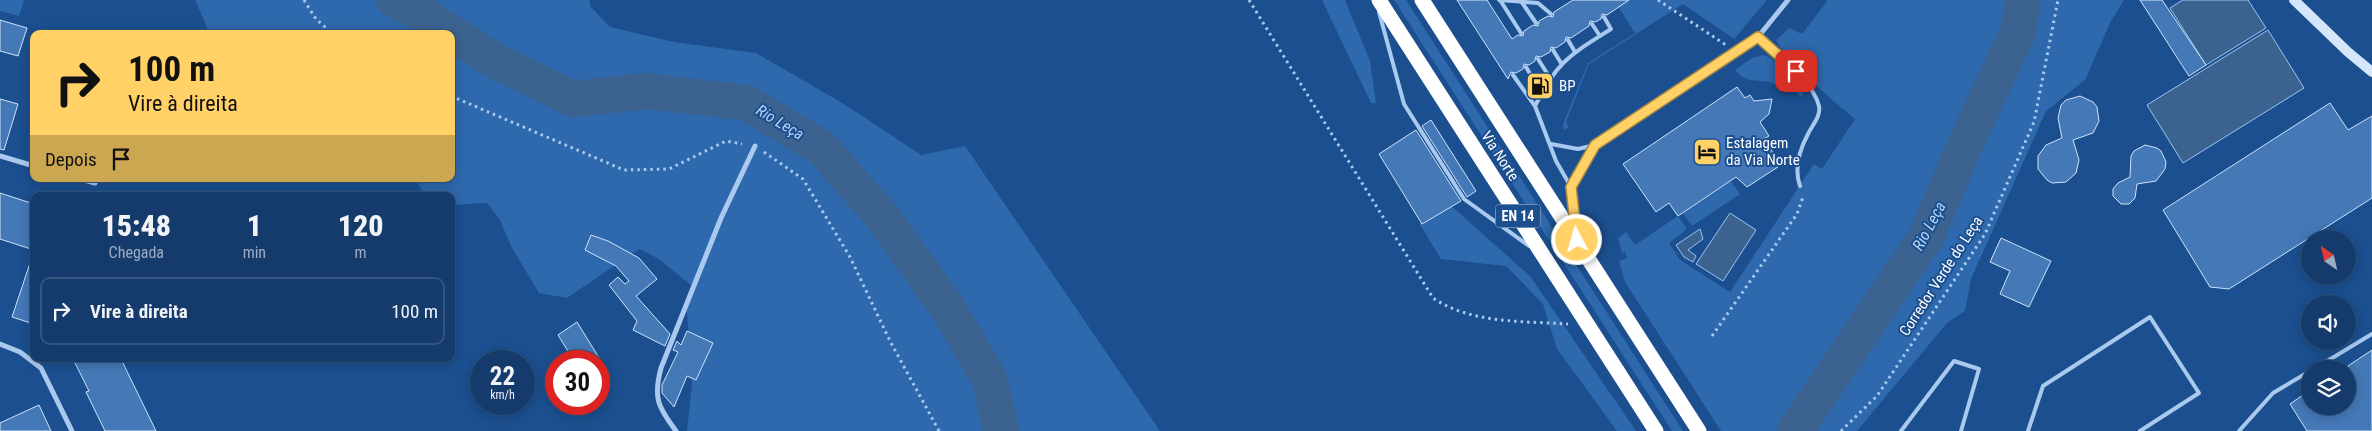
<!DOCTYPE html>
<html lang="pt">
<head>
<meta charset="utf-8">
<style>
	body { margin:0; font-family:"Roboto Condensed",sans-serif; background:#214673; color:#f1f3f6; height:100vh; display:flex; flex-direction:column; font-size:19px; white-space:nowrap }
	* { box-sizing:border-box; margin:0 }
	p { font-size:16px; color:#9dadc1 }
	.icon { flex:none; width:28px; height:28px; fill:none; stroke:currentColor; stroke-width:2; stroke-linecap:round; stroke-linejoin:round }
	.map { position:relative; flex:1; overflow:hidden }
	.drawer { position:absolute; left:30px; top:192px; width:425px; height:170px; display:flex; flex-direction:column; background:#143b6b; border-radius:10px; box-shadow:0 2px 12px #0003,0 0 0 1px #33557e }
	.drawer>* { flex:none }
	.top-card { position:absolute; left:30px; top:30px; width:425px; height:152px; border-radius:10px; box-shadow:0 2px 12px #0003,0 0 0 1px #33557e; background:#ffd166; color:#111; overflow:hidden }
	.needle { width:32px; rotate:326deg }
	.buttons { position:absolute; left:2301px; top:230px; display:grid; gap:10px }
	.buttons a { display:grid; place-items:center; width:55px; height:55px; border-radius:50%; background:#143b6b; box-shadow:0 2px 12px #0003,0 0 0 1px #33557e; font-size:25px }
	.speed { position:absolute; left:470px; top:350px; display:flex; gap:10px; font-size:25px; font-weight:700; text-align:center }
	.speed>* { display:grid; place-content:center; width:65px; height:65px; border-radius:50%; background:#143b6b; box-shadow:0 2px 12px #0003,0 0 0 1px #33557e; line-height:1 }
	.speed small { font-size:12px; font-weight:400 }
	.speed .limit { border:8px solid #d22; background:#fff; color:#111 }
	.pin { position:absolute; display:grid; place-items:center; width:42px; height:42px; color:#fff; margin:-21px; border-radius:10px; box-shadow:0 2px 8px #0006 }
	.me { position:absolute; width:55px; margin:-28px; rotate:354deg; stroke-linejoin:round; filter:drop-shadow(0 0 4px #0008) }
	.turn { display:flex; align-items:center; gap:18px; height:105px; padding:0 15px; font-size:22px }
	.turn .icon { width:65px; height:65px; stroke-width:2.5 }
	.turn b { display:block; font-size:35px; line-height:42px }
	.then { display:flex; align-items:center; height:48px; padding:0 15px; background:#0003; gap:10px; font-size:19px }
	.eta { display:flex; justify-content:space-evenly; align-items:center; height:85px; text-align:center }
	.eta b { font-size:30px; font-weight:800; line-height:35px }
	ul { padding:0; list-style:none }
	li { display:flex; align-items:center; gap:15px; height:68px; margin:0 10px 8px; padding:0 5px; border:2px solid #33557e; border-radius:10px }
	li div { flex:1 }
	li b { display:block; font-size:19px }
	li em { font-style:normal }
	.map>svg:first-child { display:block }
	.green { fill:#2e69ad }
	.water { fill:#3c6290; stroke:#9cc4f0 }
	.lines { fill:none; stroke-linecap:round; stroke-linejoin:round }
	.river { stroke:#3c6290; stroke-width:36 }
	.building { fill:#4478b7; stroke:#cfe3fa }
	.path { stroke:#a9c9ee; stroke-width:3; stroke-dasharray:2.5 4; stroke-linecap:butt }
	.lane { stroke:#a9c9ee; stroke-width:4 }
	.street { stroke:#a9c9ee; stroke-width:5 }
	.secondary { stroke:#d6e6fa; stroke-width:10 }
	.highway { stroke:#fff; stroke-width:15 }
	.route-casing { stroke:#a68842; stroke-width:12 }
	.route { stroke:#ffd166; stroke-width:9 }
	.labels { text-anchor:middle; dominant-baseline:central; stroke-width:4; stroke-linejoin:round; paint-order:stroke }
	.shield { fill:#1b4f8f; stroke:#bbcadd; stroke-width:1 }
	.shield-label { font-size:14px; font-weight:bold; fill:#fff }
	.poi-label { font-size:15px; fill:#fff; stroke:#1b4f8f; text-anchor:start }
	.street-label { font-size:15px; fill:#fff; stroke:#1b4f8f }
	.water-label { font-size:16px; font-style:italic; fill:#b5d3f5; stroke:#1b4f8f }
</style>
</head>
<body>
<div class="map">
<svg width="2372" height="431" viewBox="0 0 2372 431">
	<rect width="100%" height="100%" fill="#1b4f8f"/>
	<g class="green">
		<polygon points="0,0 24,0 19,16 0,11"/>
		<polygon points="195,0 590,0 590,6 610,27 674,42 756,53 844,104 921,155 965,146 1160,431 687,431 692,385 686,299 692,286 659,259 639,249 567,298 539,293 511,246 500,220 487,203 451,205 451,196 425,196 415,179 451,179 451,34 210,34"/>
		<polygon points="1322,0 1345,0 1370,61 1376,103 1371,103"/>
		<polygon points="1394,0 1406,0 1683,431 1672,431"/>
		<polygon points="1614,0 1767,0 1734,39 1683,4 1589,64 1566,122 1569,127 1564,130 1563,124 1588,63 1635,33"/>
		<path d="M 1828,0 L 2124,0 L 2110,23 L 2085,80 L 2046,111 L 1971,279 L 1965,311 L 1947,323 L 1857,431 L 1721,431 L 1625,282 L 1619,261 L 1627,258 L 1625,252 L 1622,253 L 1618,238 L 1626,232 L 1635,245 L 1678,216 L 1687,229 L 1669,243 L 1680,260 L 1730,292 L 1814,164 L 1822,169 L 1855,119 C 1835,103 1787,62 1776,40 L 1789,28 L 1802,34 Z"/>
		<path d="M 1763,55 C 1782,61 1793,78 1804,94 L 1800,97 L 1787,78 L 1777,85 C 1763,77 1747,86 1735,70 L 1752,58 Z"/>
		<polygon points="1731,181 1740,194 1692,226 1683,213"/>
		<polygon points="1449,204 1530,276 1636,431 1617,431 1557,349 1543,304 1506,266 1441,259 1419,223 1422,224"/>
	</g>
	<g class="water">
		<polygon points="2183,0 2248,0 2266,28 2206,65 2170,8"/>
		<polygon points="2268,30 2304,88 2183,163 2147,105"/>
		<polygon points="1730,213 1756,230 1723,281 1696,264"/>
		<polygon points="1700,229 1703,239 1688,250 1696,256 1693,262 1684,257 1676,245"/>
	</g>
	<g class="lines">
		<g class="river">
			<polyline points="394,0 422,14 495,61 573,99 647,91 747,103 822,148 884,219 949,310 990,380 1001,431"/>
			<polyline points="1795,431 1926,237 1973,127 2018,33 2023,0"/>
		</g>
	</g>
	<g class="building">
		<polygon points="1457,0 1487,0 1512,39 1518,35 1523,36 1524,31 1533,25 1538,26 1539,21 1548,16 1553,17 1554,12 1573,0 1629,0 1607,15 1602,14 1601,19 1595,22 1590,21 1589,26 1571,38 1566,37 1565,42 1556,48 1551,47 1550,52 1541,57 1536,56 1535,61 1529,65 1524,64 1523,69 1516,73 1511,72 1508,79"/>
		<polygon points="2140,0 2162,0 2206,65 2189,76"/>
		<polygon points="0,20 27,28 18,56 0,51"/>
		<polygon points="1737,87 1745,98 1750,95 1754,101 1772,99 1769,114 1760,122 1769,136 1764,139 1781,165 1747,187 1736,177 1678,216 1669,203 1656,212 1623,164"/>
		<polygon points="2080,96 2093,102 2097,107 2099,121 2093,133 2073,140 2079,160 2076,173 2066,182 2052,183 2047,180 2038,169 2038,156 2046,145 2062,138 2058,118 2061,105 2066,100"/>
		<polygon points="0,99 18,104 4,150 0,149"/>
		<polygon points="2330,103 2348,130 2372,116 2372,198 2229,289 2210,287 2163,210"/>
		<polygon points="1431,120 1476,191 1467,197 1422,126"/>
		<polygon points="1416,130 1461,201 1422,224 1379,154"/>
		<polygon points="2145,145 2157,148 2161,151 2166,162 2165,169 2156,181 2137,184 2135,198 2129,204 2121,204 2113,196 2113,189 2118,183 2130,177 2131,156 2134,151"/>
		<polygon points="0,193 34,204 34,250 0,239"/>
		<polygon points="591,235 608,241 639,258 657,279 636,296 670,334 665,346 633,330 637,321 609,285 618,277 625,284 629,281 616,266 585,250"/>
		<polygon points="2001,238 2051,261 2029,307 2000,294 2010,271 1990,262"/>
		<polygon points="31,260 34,261 34,324 12,317"/>
		<polygon points="577,322 601,361 574,361 558,335"/>
		<polygon points="687,331 713,343 696,380 687,376 674,407 662,393 662,385 678,352 673,350 677,341 681,345"/>
		<polygon points="2372,350 2372,431 2307,431 2290,404 2310,390 2310,406 2348,406 2348,366"/>
		<polygon points="73,359 121,359 156,431 105,431 86,392 89,391"/>
		<polygon points="39,405 51,431 0,431 0,423"/>
	</g>
	<g class="lines">
		<g class="path">
			<polyline points="304,0 316,19 333,34"/>
			<path d="M 1249,0 L 1433,298 C 1471,324 1524,321 1568,324"/>
			<polyline points="1658,0 1726,45"/>
			<polyline points="451,96 624,170 669,169 726,141 742,144"/>
			<polyline points="764,152 803,179 850,257 890,341 939,431"/>
			<polyline points="1712,336 1797,214 1803,197"/>
			<polyline points="1841,431 1877,396 1985,234 2034,122 2058,0"/>
		</g>
		<g class="lane">
			<polyline points="1499,0 1538,3 1551,14"/>
			<polyline points="1500,0 1521,33"/>
			<polyline points="1521,1 1536,23"/>
			<polyline points="1379,12 1404,104 1464,199 1529,246"/>
			<polyline points="1592,24 1600,36"/>
			<path d="M 1758,37 C 1777,54 1813,81 1819,106 C 1821,117 1812,125 1808,134 C 1800,149 1794,169 1800,186"/>
			<polyline points="1568,40 1575,52"/>
			<polyline points="1553,50 1561,63"/>
			<polyline points="1538,59 1550,78"/>
			<polyline points="1526,67 1541,92"/>
			<polyline points="1513,75 1535,106 1556,161 1571,187"/>
			<path d="M 1535,106 C 1557,61 1570,55 1611,29 L 1604,17"/>
			<polyline points="1551,144 1578,149 1595,145"/>
			<polyline points="2314,369 2372,334"/>
			<polyline points="1901,431 1954,361 1979,369 1961,431"/>
			<polyline points="2028,431 2043,386 2150,317 2199,393 2140,431"/>
			<polyline points="2239,431 2273,393 2310,371"/>
		</g>
		<g class="street">
			<polyline points="0,156 34,166"/>
			<polyline points="80,179 95,183"/>
			<polyline points="1576,230 1571,187 1595,145 1758,37 1788,0"/>
			<polyline points="0,344 20,352 41,368 72,431"/>
			<path d="M 676,431 C 658,407 653,398 661,368 L 721,218 L 755,146"/>
		</g>
		<polyline class="secondary" points="2294,0 2348,52 2372,72"/>
		<g class="highway">
			<polyline points="1379,0 1656,431"/>
			<polyline points="1422,0 1699,431"/>
		</g>
	</g>
	<g class="lines">
		<g class="route-casing">
			<polyline id="route" points="1577,240 1571,187 1595,145 1758,37 1796,71"/>
		</g>
		<use href="#route" class="route"/>
	</g>
	<defs>
		<g id="fuel-square" transform="scale(1.4375)"><rect x="-9" y="-9" width="18" height="18" rx="4" fill="#ffd166" stroke="#1b4f8f"/><path d="M-5.5-6h7V0h2V4h1.3V-2.5L3-4.5l.8-.8L6-3V5H2.5V1h-1V6h-7ZM-4.2-4.7v3.2H.2V-4.7Z" fill="#111"/></g>
		<g id="hotel-square" transform="scale(1.4375)"><rect x="-9" y="-9" width="18" height="18" rx="4" fill="#ffd166" stroke="#1b4f8f"/><path d="M-6-4.5h1.5V1H6V5H4.5V3h-9V5H-6ZM-4 0a1.8 1.8 0 1 1 3.6 0ZM.5 0V-2.5h3Q6-2.5 6 0Z" fill="#111"/></g>
	</defs>
	<g fill-rule="evenodd">
		<use href="#fuel-square" x="1540" y="86"/>
		<use href="#hotel-square" x="1707" y="152"/>
	</g>
	<g class="labels">
		<rect class="shield" x="1495.5" y="204.5" width="45" height="23" rx="4"/>
		<g class="shield-label">
			<text x="1518" y="216">EN 14</text>
		</g>
		<g class="poi-label">
			<text x="1559" y="86">BP</text>
			<text x="1726" y="143">Estalagem<tspan x="1726" dy="17">da Via Norte</tspan></text>
		</g>
		<g class="street-label">
			<text transform="translate(1500 156) rotate(57)">Via Norte</text>
			<text transform="translate(1941 276) rotate(-57)">Corredor Verde do Leça</text>
		</g>
		<g class="water-label">
			<text transform="translate(780 122) rotate(31)">Rio Leça</text>
			<text transform="translate(1929 226) rotate(-62)">Rio Leça</text>
		</g>
	</g>
</svg>
<div class="buttons">
<a><svg class="needle" viewBox="-14 -14 28 28"><path d="M0-13l5 13h-10z" fill="#e53935"/><path d="M0 13l5-13h-10z" fill="#9dadc1"/></svg></a>
<a><svg class="icon" aria-label="sound" viewBox="0 0 24 24"><path d="M4 9h4l5-4v14l-5-4H4zM17 9q2 3 0 6"/></svg></a>
<a><svg class="icon" aria-label="layers" viewBox="0 0 24 24"><path d="M12 4l9 5-9 5-9-5zM3 14l9 5 9-5"/></svg></a>
</div>
<div class="speed"><div>22<small>km/h</small></div><div class="limit">30</div></div>
<div class="pin" style="left:1796px;top:71px;background:#d93025"><svg class="icon" aria-label="arrive" viewBox="0 0 24 24"><path d="M6 21V4h12l-3 4 3 4H6"/></svg></div>
<svg class="me" style="left:1577px;top:240px" viewBox="-20 -20 40 40"><circle r="17" fill="#ffd166" stroke="#fff" stroke-width="3"/><path d="M0-11L8 9 0 5-8 9z" fill="#fff"/></svg>
<div class="top-card">
<div class="turn"><svg class="icon" aria-label="right" viewBox="0 0 24 24"><path d="M7 20v-9h11M14 6l5 5-5 5"/></svg><div><b>100 m</b>Vire à direita</div></div>
<div class="then">Depois<svg class="icon" aria-label="arrive" viewBox="0 0 24 24"><path d="M6 21V4h12l-3 4 3 4H6"/></svg></div>
</div>
<section class="drawer">
<div class="eta">
<div><b>15:48</b><p>Chegada</p></div>
<div><b>1</b><p>min</p></div>
<div><b>120</b><p>m</p></div>
</div>
<ul>
<li><svg class="icon" aria-label="right" viewBox="0 0 24 24"><path d="M7 20v-9h11M14 6l5 5-5 5"/></svg><div><b>Vire à direita</b></div><em>100 m</em></li>
</ul>
</section>
</div>
</body>
</html>
